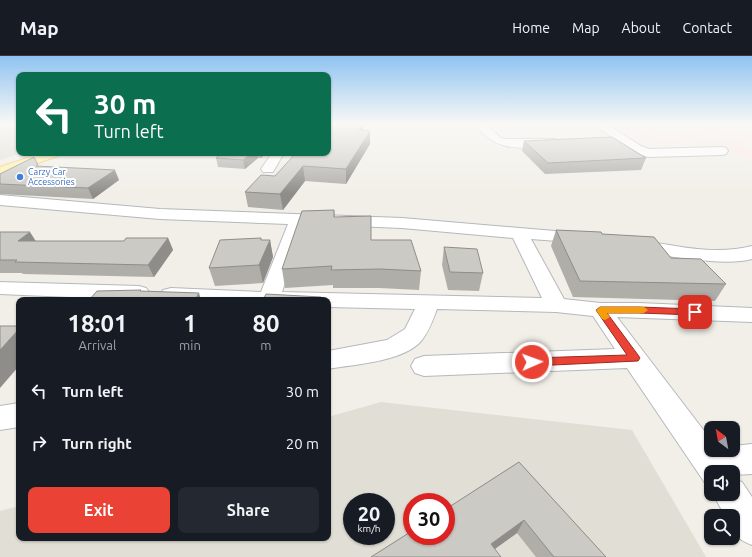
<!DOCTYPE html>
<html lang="en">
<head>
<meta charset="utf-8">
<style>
	body { margin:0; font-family:Ubuntu,sans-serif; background:#242831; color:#f1f3f6; height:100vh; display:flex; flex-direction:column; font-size:15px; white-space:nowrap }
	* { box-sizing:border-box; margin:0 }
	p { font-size:13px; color:#9ea1a6 }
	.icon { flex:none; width:22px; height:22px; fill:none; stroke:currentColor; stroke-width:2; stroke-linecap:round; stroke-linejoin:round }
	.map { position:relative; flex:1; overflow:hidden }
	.drawer { position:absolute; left:16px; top:241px; width:315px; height:244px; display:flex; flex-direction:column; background:#171b24; border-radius:8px; box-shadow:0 1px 3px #0004 }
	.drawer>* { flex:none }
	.guide { position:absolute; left:16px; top:16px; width:315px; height:84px; border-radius:8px; box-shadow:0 1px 3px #0004; background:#0b6e4f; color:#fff; overflow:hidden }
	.needle { width:26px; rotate:328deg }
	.controls { position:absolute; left:704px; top:365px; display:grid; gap:8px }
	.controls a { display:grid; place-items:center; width:36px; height:36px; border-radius:8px; background:#171b24; box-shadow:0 1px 3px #0004; font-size:20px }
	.speed { position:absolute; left:343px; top:437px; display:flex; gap:8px; font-size:20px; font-weight:700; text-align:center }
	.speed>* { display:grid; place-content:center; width:52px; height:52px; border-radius:50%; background:#171b24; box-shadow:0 1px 3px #0004; line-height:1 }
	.speed small { font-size:10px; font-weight:400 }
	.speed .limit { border:6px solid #d22; background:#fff; color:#111 }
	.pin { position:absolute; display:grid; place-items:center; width:34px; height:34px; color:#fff; margin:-17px; border-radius:8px; box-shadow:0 2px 6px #0006 }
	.me { position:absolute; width:44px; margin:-22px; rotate:88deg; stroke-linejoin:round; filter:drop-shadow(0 0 3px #0008) }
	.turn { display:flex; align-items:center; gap:14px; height:84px; padding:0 12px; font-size:18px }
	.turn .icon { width:52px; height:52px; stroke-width:2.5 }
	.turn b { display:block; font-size:28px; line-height:34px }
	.eta { display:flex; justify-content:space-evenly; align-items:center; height:68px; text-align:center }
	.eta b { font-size:24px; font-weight:600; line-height:28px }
	.cta { display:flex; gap:8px; margin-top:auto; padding:8px 12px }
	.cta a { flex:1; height:46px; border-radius:8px; background:#ea4335; color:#fff; font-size:16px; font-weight:600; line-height:46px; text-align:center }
	.cta a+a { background:#242831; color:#f1f3f6 }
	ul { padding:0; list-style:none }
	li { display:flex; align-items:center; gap:12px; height:52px; padding:0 12px }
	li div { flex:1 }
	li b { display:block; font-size:15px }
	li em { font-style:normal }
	header { display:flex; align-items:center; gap:24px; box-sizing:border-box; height:56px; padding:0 20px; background:#171b24; border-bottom:1px solid #363941 }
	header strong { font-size:19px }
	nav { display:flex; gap:22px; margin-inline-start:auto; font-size:14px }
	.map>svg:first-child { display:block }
	.education { fill:#e1ded6; fill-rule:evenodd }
	.medical { fill:#fce8e6; fill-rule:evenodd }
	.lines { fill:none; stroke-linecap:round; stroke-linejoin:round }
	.minor-casing { stroke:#b5b8bc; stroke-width:2 }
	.major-casing { stroke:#f2c960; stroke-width:2 }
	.minor { fill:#fff; fill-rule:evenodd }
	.major { fill:#fff2af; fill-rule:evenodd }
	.wall { fill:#afaea9 }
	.shaded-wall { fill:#8f8d8a }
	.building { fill:#cccac5; stroke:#8f8d8a }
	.route { fill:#ea4335; stroke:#982c22 }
	.slow { fill:#f59e0b }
	.shop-dot { fill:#3f7fe0; stroke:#fff; stroke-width:1.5 }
	.labels { text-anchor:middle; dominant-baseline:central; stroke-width:4; stroke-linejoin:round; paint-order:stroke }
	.far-shop-label { font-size:9px; fill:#366cbe; stroke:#fff; text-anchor:start }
</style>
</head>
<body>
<header>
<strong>Map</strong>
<nav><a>Home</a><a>Map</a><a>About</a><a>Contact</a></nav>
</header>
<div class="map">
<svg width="752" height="501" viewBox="0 0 752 501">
	<rect width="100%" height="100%" fill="#f1efe8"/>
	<g class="education">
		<polygon points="0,68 19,68 19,97 22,97 0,104"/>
		<path d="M 381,346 L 632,374 L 706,501 L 0,501 L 0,455 L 19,450 L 19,482 L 328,482 L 328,361 ZM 352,446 L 386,446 L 386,480 L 352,480 ZM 412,446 L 446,446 L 446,480 L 412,480 Z"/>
	</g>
	<path class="medical" d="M 632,68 L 660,68 L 665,71 L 684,75 L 671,68 L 698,68 L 713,71 L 714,68 L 732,68 L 727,73 L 742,77 L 752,77 L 752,85 L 743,85 L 741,89 L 752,94 L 752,106 L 720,90 L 702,86 L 656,88 L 646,81 L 658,80 L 653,77 L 620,78 L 609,69 L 633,70 ZM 699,77 L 721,79 L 731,83 L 732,86 L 721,87 L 704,84 L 697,80 Z"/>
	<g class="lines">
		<g class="minor-casing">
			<g id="minor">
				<path d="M 475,68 L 486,68 L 501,82 L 506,83 L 554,83 L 558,84 L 560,87 L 558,90 L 554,91 C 520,91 497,98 475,68 Z"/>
				<polygon points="593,68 606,68 641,90 649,93 722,91 726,92 728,95 726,98 722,99 648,101 633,96"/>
				<polygon points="272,97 284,97 273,116 263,116 261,113"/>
				<path d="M 0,139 L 160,153 L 402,162 L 590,178 L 593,182 L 590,186 L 584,187 L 531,183 L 564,243 L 600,247 L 639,247 L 752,252 L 752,266 L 617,261 L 711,384 L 711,394 L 733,394 L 733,390 L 752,388 L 752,418 L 733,419 L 733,416 L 711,416 L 711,429 L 705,427 L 627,312 L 424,320 L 415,317 L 411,310 L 415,303 L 424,300 L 615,293 L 593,260 L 556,256 L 437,253 C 433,264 429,275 422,284 C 404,306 355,308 328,313 L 328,295 L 387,284 L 405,273 L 415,253 L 328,251 L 328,244 L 165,244 L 160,239 L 163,234 L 171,232 L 261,236 L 288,168 L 160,163 L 0,149 ZM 304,168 L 402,172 L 513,182 L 542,242 L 282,236 Z"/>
				<path d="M 634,183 C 672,189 714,200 752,190 L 752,203 C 724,211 657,199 628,192 L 625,188 L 628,184 Z"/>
				<polygon points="0,226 139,230 146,232 150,237 146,242 139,244 0,238"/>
				<polygon points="19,347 19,371 0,374 0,350"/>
				<path d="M 733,423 L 742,426 L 752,441 L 752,489 C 735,482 733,478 733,460 L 725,460 L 713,438 L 733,438 Z"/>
			</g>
		</g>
		<g class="major-casing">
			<polygon id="major" points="42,97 60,97 58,100 0,120 0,111"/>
		</g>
		<use href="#minor" class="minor"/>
		<use href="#major" class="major"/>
	</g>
	<g class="wall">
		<polygon points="363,68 363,75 370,88 346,128 305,125 283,154 248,151 245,136 275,120"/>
		<polygon points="524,85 646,102 641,114 545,118 522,95"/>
		<polygon points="223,97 266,97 261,102 258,102 245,113 218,111 216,102"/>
		<polygon points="39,110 119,124 93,143 0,138 0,118"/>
		<polygon points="334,154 335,161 421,215 419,234 379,232 333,232 333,229 285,232 282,213"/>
		<polygon points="556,174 602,178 671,202 726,228 715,245 573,241 551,190"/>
		<polygon points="0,176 35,185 124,185 168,182 173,194 154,221 23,218 22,217 0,217"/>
		<polygon points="261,182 261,184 270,184 273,201 263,227 215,230 209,212"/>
		<polygon points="444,191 483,217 479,235 448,234 442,209"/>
		<polygon points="519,406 606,501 536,501 517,477 495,493 371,501"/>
	</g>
	<g class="shaded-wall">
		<polygon points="363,68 363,81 359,74"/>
		<polygon points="370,75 370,88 346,128 346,113"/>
		<polygon points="252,97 257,97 258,102 245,113 243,104"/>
		<polygon points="260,97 266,97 261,102"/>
		<polygon points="303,110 305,125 283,154 280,138"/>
		<polygon points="115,114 119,124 93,143 88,132"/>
		<polygon points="30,176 37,187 18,185"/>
		<polygon points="168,182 173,194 154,221 148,209"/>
		<polygon points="261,182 264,197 270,184 273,201 263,227 259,209"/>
		<polygon points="199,237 201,244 195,244"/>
		<polygon points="19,273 19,310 0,332 0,294"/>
		<polygon points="524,464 517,477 485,500 491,488"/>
	</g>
	<g class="building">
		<polygon points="328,68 363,68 359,74 370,75 346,113 303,110 280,138 245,136 261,119 275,120 296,97 328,97"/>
		<polygon points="612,81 646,102 548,107 524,85"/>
		<polygon points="223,97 252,97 243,104 216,102"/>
		<polygon points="34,101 38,109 36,110 115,114 88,132 0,128 0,118"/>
		<polygon points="334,154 334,161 371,160 371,184 411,184 421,215 380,213 331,214 332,210 282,213 302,155"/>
		<polygon points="556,174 601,176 602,178 654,181 671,202 701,203 726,228 580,225"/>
		<polygon points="0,176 30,176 18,185 124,185 126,182 168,182 148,209 15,206 17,204 0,204"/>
		<polygon points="261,182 261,184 270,184 259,209 209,212 220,184"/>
		<polygon points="444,191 477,193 483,217 450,216"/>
		<polygon points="141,234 140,235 199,237 195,244 89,244 97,235"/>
		<polygon points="266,238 321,241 320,244 263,244"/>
		<polygon points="0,270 19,270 19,273 0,294"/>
		<polygon points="519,406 606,501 554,501 524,464 491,488 501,501 371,501 412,475 412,480 446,480 446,453"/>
	</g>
	<linearGradient id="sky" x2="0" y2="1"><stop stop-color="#8fc3f1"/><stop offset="0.49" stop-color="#f9f8f5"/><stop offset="1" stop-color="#f9f8f5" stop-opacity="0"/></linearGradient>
	<rect width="752" height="138" fill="url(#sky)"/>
	<polygon class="route" points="600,251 639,251 695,253 700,256 695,259 639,257 607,257 638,299 640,302 638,305 532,310 529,309 527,306 529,303 532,302 627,299 596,254"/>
	<polygon class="slow" points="600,251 644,251 648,254 644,257 607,257 610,261 605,264 602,263 596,254"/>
	<circle class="shop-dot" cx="20" cy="121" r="4"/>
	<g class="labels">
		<g class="far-shop-label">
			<text x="28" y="116">Carzy Car<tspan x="28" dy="10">Accessories</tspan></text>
		</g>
	</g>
</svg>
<div class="controls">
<a><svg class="needle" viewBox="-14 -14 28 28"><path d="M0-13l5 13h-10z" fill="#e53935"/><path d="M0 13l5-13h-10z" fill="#9ea1a6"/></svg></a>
<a><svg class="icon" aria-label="sound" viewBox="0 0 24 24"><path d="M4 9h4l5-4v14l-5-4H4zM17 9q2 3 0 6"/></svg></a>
<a><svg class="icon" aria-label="search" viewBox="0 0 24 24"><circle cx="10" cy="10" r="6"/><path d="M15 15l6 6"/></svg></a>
</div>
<div class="speed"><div>20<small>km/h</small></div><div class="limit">30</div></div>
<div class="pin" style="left:695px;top:256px;background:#d93025"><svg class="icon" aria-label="arrive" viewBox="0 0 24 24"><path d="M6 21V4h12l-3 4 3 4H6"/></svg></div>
<svg class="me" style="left:532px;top:306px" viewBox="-20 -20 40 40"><circle r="17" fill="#ea4335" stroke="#fff" stroke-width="3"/><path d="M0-11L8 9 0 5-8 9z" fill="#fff"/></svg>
<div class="guide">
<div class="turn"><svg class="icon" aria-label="left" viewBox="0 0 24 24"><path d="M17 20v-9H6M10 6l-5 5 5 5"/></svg><div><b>30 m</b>Turn left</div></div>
</div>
<section class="drawer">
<div class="eta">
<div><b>18:01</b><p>Arrival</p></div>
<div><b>1</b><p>min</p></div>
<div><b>80</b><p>m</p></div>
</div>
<ul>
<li><svg class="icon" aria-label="left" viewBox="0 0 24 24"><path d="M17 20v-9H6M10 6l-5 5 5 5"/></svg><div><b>Turn left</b></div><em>30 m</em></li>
<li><svg class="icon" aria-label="right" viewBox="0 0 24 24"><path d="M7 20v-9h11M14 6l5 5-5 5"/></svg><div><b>Turn right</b></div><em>20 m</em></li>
</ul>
<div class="cta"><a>Exit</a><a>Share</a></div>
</section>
</div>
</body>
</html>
